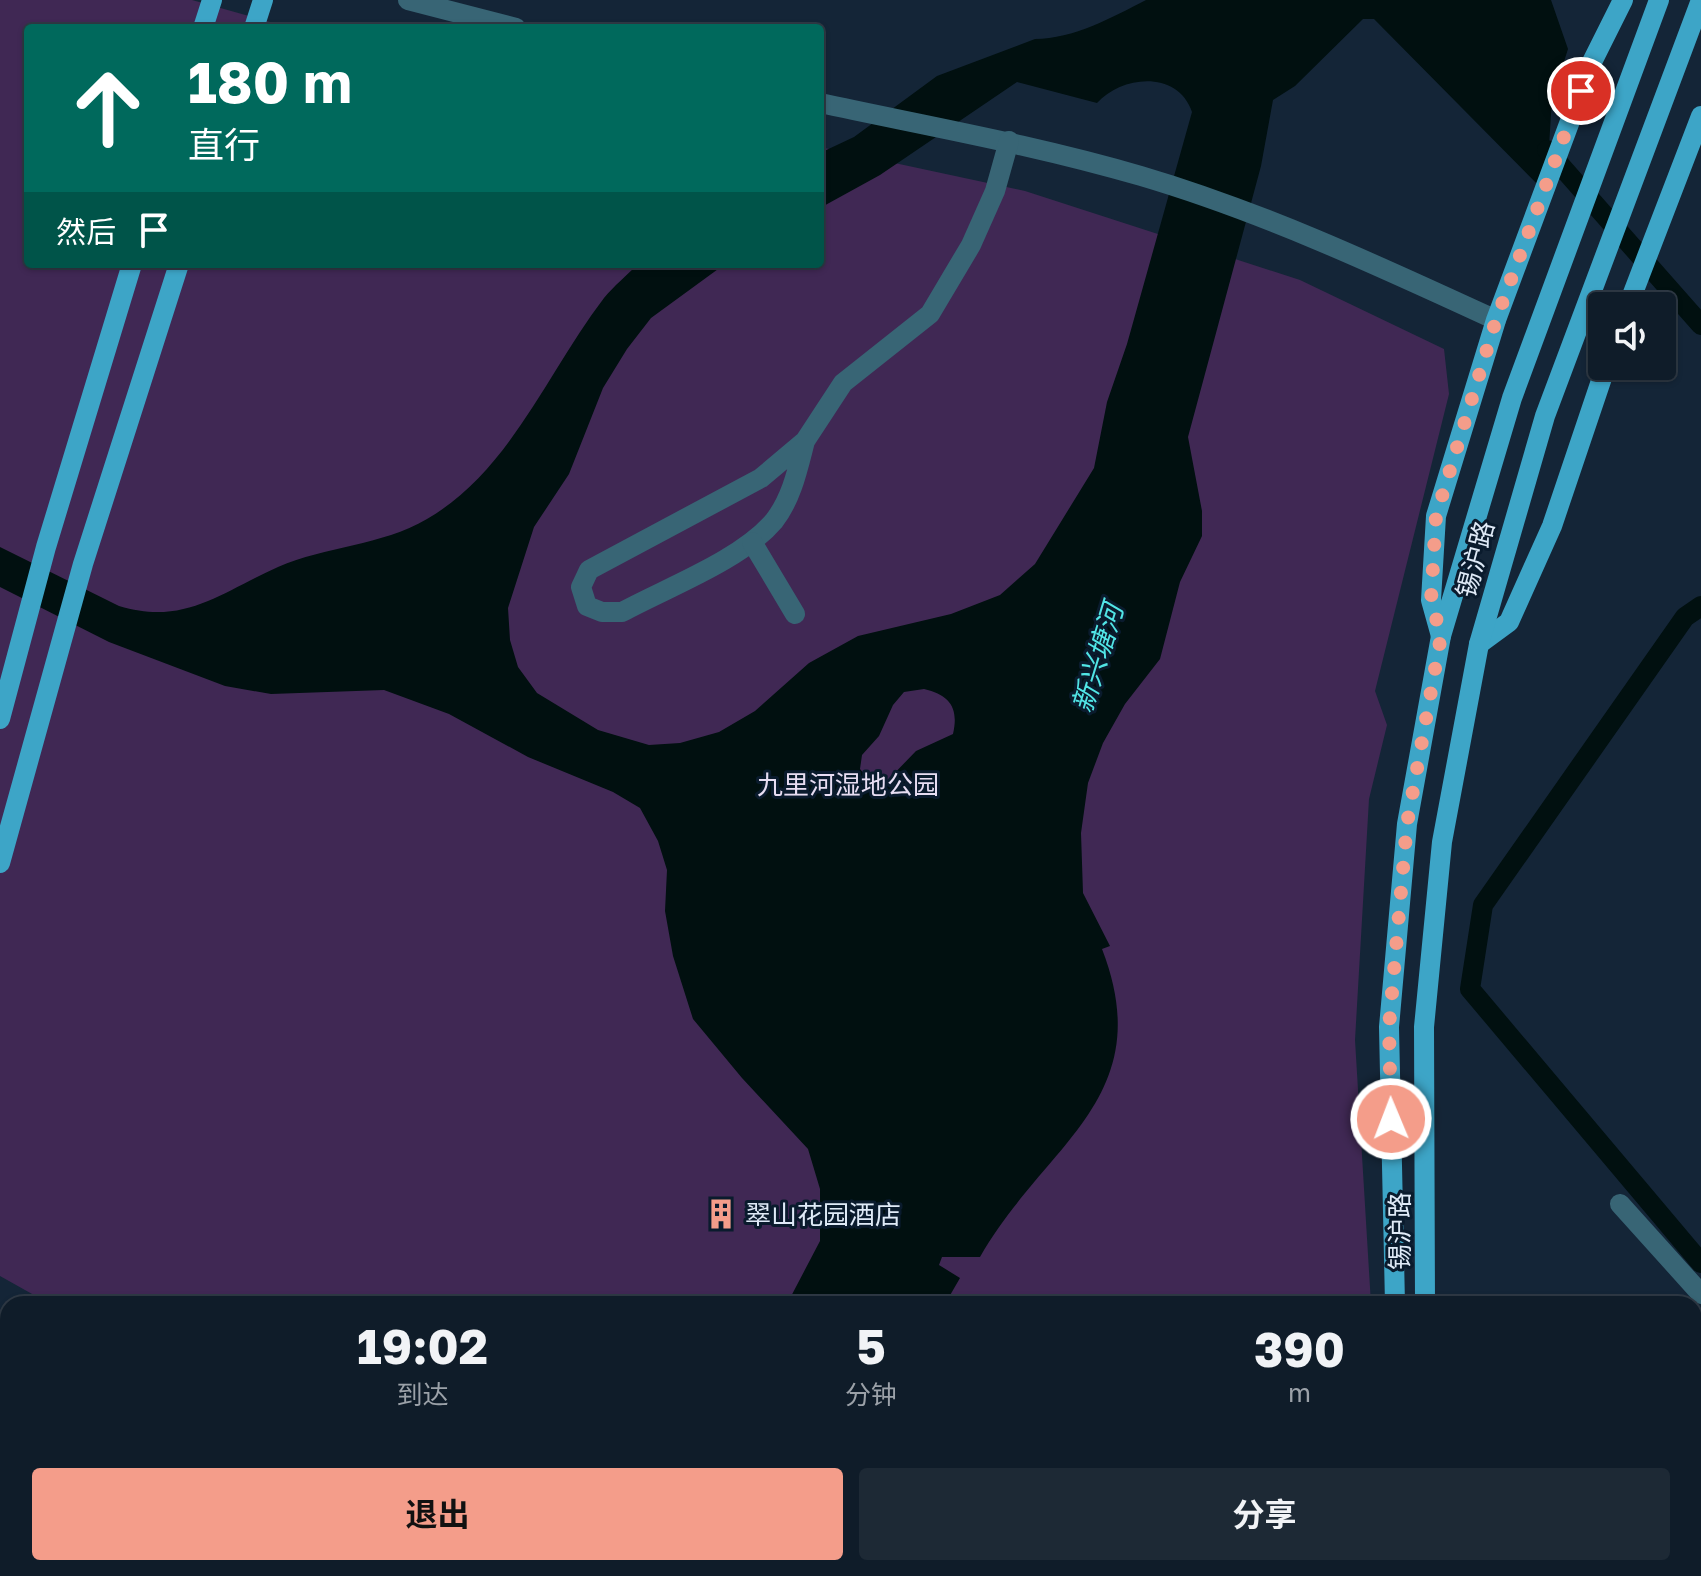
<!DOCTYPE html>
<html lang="zh">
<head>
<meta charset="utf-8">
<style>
	body { margin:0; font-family:"Golos Text","Noto Sans SC",sans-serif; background:#1d2935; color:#f1f3f6; height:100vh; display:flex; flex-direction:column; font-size:30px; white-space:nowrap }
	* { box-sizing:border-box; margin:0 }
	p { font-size:26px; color:#9ba1a8 }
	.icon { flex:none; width:44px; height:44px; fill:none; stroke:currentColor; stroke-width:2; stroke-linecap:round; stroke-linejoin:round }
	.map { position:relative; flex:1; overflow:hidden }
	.panel { position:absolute; left:0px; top:1296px; width:1702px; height:280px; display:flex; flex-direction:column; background:#0f1c29; border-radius:24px 24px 0 0; box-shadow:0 2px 6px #0004,0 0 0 2px #2f3a46 }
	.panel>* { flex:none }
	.guide { position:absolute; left:24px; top:24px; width:800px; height:244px; border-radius:8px; box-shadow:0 2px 6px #0004,0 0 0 2px #2f3a46; background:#00695c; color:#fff; overflow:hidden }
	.buttons { position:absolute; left:1588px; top:292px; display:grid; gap:16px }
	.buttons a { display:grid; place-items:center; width:88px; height:88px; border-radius:8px; background:#0f1c29; box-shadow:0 2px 6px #0004,0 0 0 2px #2f3a46; font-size:40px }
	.pin { position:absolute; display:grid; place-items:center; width:68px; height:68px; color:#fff; margin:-34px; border:4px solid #fff; border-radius:50%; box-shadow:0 2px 8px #0007 }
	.me { position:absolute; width:88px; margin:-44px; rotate:359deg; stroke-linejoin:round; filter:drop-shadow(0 0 6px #0008) }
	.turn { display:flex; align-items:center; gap:28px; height:168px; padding:0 32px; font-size:36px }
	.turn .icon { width:104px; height:104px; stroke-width:2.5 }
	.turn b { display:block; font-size:56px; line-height:68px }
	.then { display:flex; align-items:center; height:76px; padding:0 32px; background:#0003; gap:16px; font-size:30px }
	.eta { display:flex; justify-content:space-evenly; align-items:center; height:136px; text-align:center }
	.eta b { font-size:48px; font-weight:700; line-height:56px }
	.primary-button { display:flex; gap:16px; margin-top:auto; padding:16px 32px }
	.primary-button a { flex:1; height:92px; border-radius:8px; background:#f49d8a; color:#111; font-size:32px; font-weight:700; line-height:92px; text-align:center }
	.primary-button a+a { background:#1d2935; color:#f1f3f6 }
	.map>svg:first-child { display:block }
	.green { fill:#402854 }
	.water { fill:#011010; fill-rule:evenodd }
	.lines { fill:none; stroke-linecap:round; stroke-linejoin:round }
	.canal { stroke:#011010; stroke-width:20 }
	.minor { stroke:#386575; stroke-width:20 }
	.major { stroke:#3da5c7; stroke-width:20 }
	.route { stroke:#f49d8a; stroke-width:14; stroke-dasharray:0 25.2 }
	.labels { text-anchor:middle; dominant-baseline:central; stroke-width:6; stroke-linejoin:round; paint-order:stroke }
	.street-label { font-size:26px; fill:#dfeaf7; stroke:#0a1b2d }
	.park-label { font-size:26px; fill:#e7ddf2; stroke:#0a1b2d }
	.poi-label { font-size:26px; fill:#dfeaf7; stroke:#0a1b2d; text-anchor:start }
	.water-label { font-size:28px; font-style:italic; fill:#51e5e6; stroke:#0a1b2d }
</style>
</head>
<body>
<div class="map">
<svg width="1701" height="1576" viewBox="0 0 1701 1576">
	<rect width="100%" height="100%" fill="#142537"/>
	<g class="green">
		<polygon points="0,0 192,0 291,28 28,28 28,264 820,264 820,147 1025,191 1300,280 1444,349 1449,394 1375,691 1387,725 1369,799 1355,1040 1371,1304 50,1304 0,1276"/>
		<polygon points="511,1568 1388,1568 1389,1576 525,1576"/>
	</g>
	<g class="water">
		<path d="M 1146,0 L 1551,0 L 1568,49 L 1552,99 L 1546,193 L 1374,19 L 1363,19 L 1295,86 L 1273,100 L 1261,166 L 1188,437 L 1202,511 L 1202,536 L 1180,582 L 1160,659 L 1125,704 L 1103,743 L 1088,783 L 1081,833 L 1083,893 L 1110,946 L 1102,949 C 1160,1099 1044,1144 980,1257 L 942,1257 L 939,1265 L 960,1278 L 945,1304 L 787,1304 L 820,1241 L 820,1189 L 808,1149 L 742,1078 L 693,1019 L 673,956 L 665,911 L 667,870 L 658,841 L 640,808 L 613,792 L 528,757 L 449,714 L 384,690 L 271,694 L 225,686 L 109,642 L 0,587 L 0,547 L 119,606 C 185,626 221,592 278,567 C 326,546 381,546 427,519 C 510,471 548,371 604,298 C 614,286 627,275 638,264 L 725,264 L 651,318 L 627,349 L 603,388 L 569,474 L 534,527 L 508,608 L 510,640 L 518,667 L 537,693 L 598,730 L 649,745 L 680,743 L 719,732 L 755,711 L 809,663 L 858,636 L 951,614 L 1000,595 L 1035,564 L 1094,468 L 1107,402 L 1127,344 L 1192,112 C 1178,70 1122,75 1097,103 L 1017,82 L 880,175 L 820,208 L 820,153 L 854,137 L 937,76 L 1035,39 C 1073,39 1113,17 1146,0 ZM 924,689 C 950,695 959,708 953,734 L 916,751 L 887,781 L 871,782 L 860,769 L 862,755 L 879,736 L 893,705 L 904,692 Z"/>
		<polygon points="693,1568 776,1568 775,1576 693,1576"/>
	</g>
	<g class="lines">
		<g class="canal">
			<polyline points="1547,150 1701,325"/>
			<polyline points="1701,606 1685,617 1483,905 1470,989 1701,1263"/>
		</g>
		<g class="minor">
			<polyline points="408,0 516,28"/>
			<path d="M 820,103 C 927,126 1035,145 1141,176 C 1263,212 1381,267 1496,320"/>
			<path d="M 805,441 C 798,468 792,498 774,521 C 741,560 668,587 622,612 L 602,612 L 587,606 L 581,587 L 589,570 L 761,478 L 805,441 L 843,383 L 930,314 L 971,245 L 995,191 L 1009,141"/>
			<polyline points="752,542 795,614"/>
			<polyline points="1620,1204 1701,1294"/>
			<polyline points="953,1576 955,1573"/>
		</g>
		<g class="major">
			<polyline points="203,28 212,0"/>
			<polyline points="254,28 263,0"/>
			<polyline points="1628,306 1701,116"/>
			<polyline points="1441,636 1431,600 1436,516 1496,320 1592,62 1623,0"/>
			<polyline points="1479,644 1509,622 1552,526 1606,366"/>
			<polyline points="0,719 46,547 132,264"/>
			<polyline points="0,863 83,564 179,264"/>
			<polyline points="1395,1304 1389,1027 1407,824 1441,636 1512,398 1659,0"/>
			<polyline points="1425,1304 1424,1027 1442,842 1479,644 1545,416 1701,0"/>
			<polyline points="0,1341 8,1346"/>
			<polyline points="428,1568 443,1576"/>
			<polyline points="1411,1568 1411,1576"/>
			<polyline points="1446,1568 1447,1576"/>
		</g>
	</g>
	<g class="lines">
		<polyline class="route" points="1391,1119 1389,1027 1407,824 1441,636 1431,600 1436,516 1496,320 1581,91"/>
	</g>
	<defs>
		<g id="building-bare" transform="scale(2.4)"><path d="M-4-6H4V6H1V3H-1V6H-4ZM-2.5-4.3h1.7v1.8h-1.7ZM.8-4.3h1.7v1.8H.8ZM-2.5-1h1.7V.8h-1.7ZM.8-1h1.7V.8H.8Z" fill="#f49d8a" stroke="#0a1b2d" stroke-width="2.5" paint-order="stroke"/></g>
	</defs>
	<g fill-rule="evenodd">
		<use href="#building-bare" x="721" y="1214"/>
	</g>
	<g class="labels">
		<g class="street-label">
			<text transform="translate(1475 559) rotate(-75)">锡沪路</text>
			<text transform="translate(1399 1231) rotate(-90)">锡沪路</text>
		</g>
		<g class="park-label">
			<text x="848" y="784">九里河湿地公园</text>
		</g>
		<g class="poi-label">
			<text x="745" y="1214">翠山花园酒店</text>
		</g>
		<g class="water-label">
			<text transform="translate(1097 658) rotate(-73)">新兴塘河</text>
		</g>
	</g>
</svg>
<div class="buttons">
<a><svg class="icon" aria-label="sound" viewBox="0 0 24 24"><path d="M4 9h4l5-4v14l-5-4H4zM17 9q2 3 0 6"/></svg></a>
</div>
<div class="pin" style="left:1581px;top:91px;background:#d93025"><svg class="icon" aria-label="arrive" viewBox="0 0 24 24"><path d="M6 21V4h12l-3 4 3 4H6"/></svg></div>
<svg class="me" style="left:1391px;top:1119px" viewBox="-20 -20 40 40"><circle r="17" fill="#f49d8a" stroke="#fff" stroke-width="3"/><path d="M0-11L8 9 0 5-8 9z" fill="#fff"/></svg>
<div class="guide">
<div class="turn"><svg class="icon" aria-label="ahead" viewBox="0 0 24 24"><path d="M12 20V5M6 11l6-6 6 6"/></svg><div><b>180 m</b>直行</div></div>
<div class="then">然后<svg class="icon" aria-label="arrive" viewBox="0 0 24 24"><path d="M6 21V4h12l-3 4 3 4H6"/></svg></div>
</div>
<section class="panel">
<div class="eta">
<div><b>19:02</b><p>到达</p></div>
<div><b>5</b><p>分钟</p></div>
<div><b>390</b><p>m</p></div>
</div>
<div class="primary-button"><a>退出</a><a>分享</a></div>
</section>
</div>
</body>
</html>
